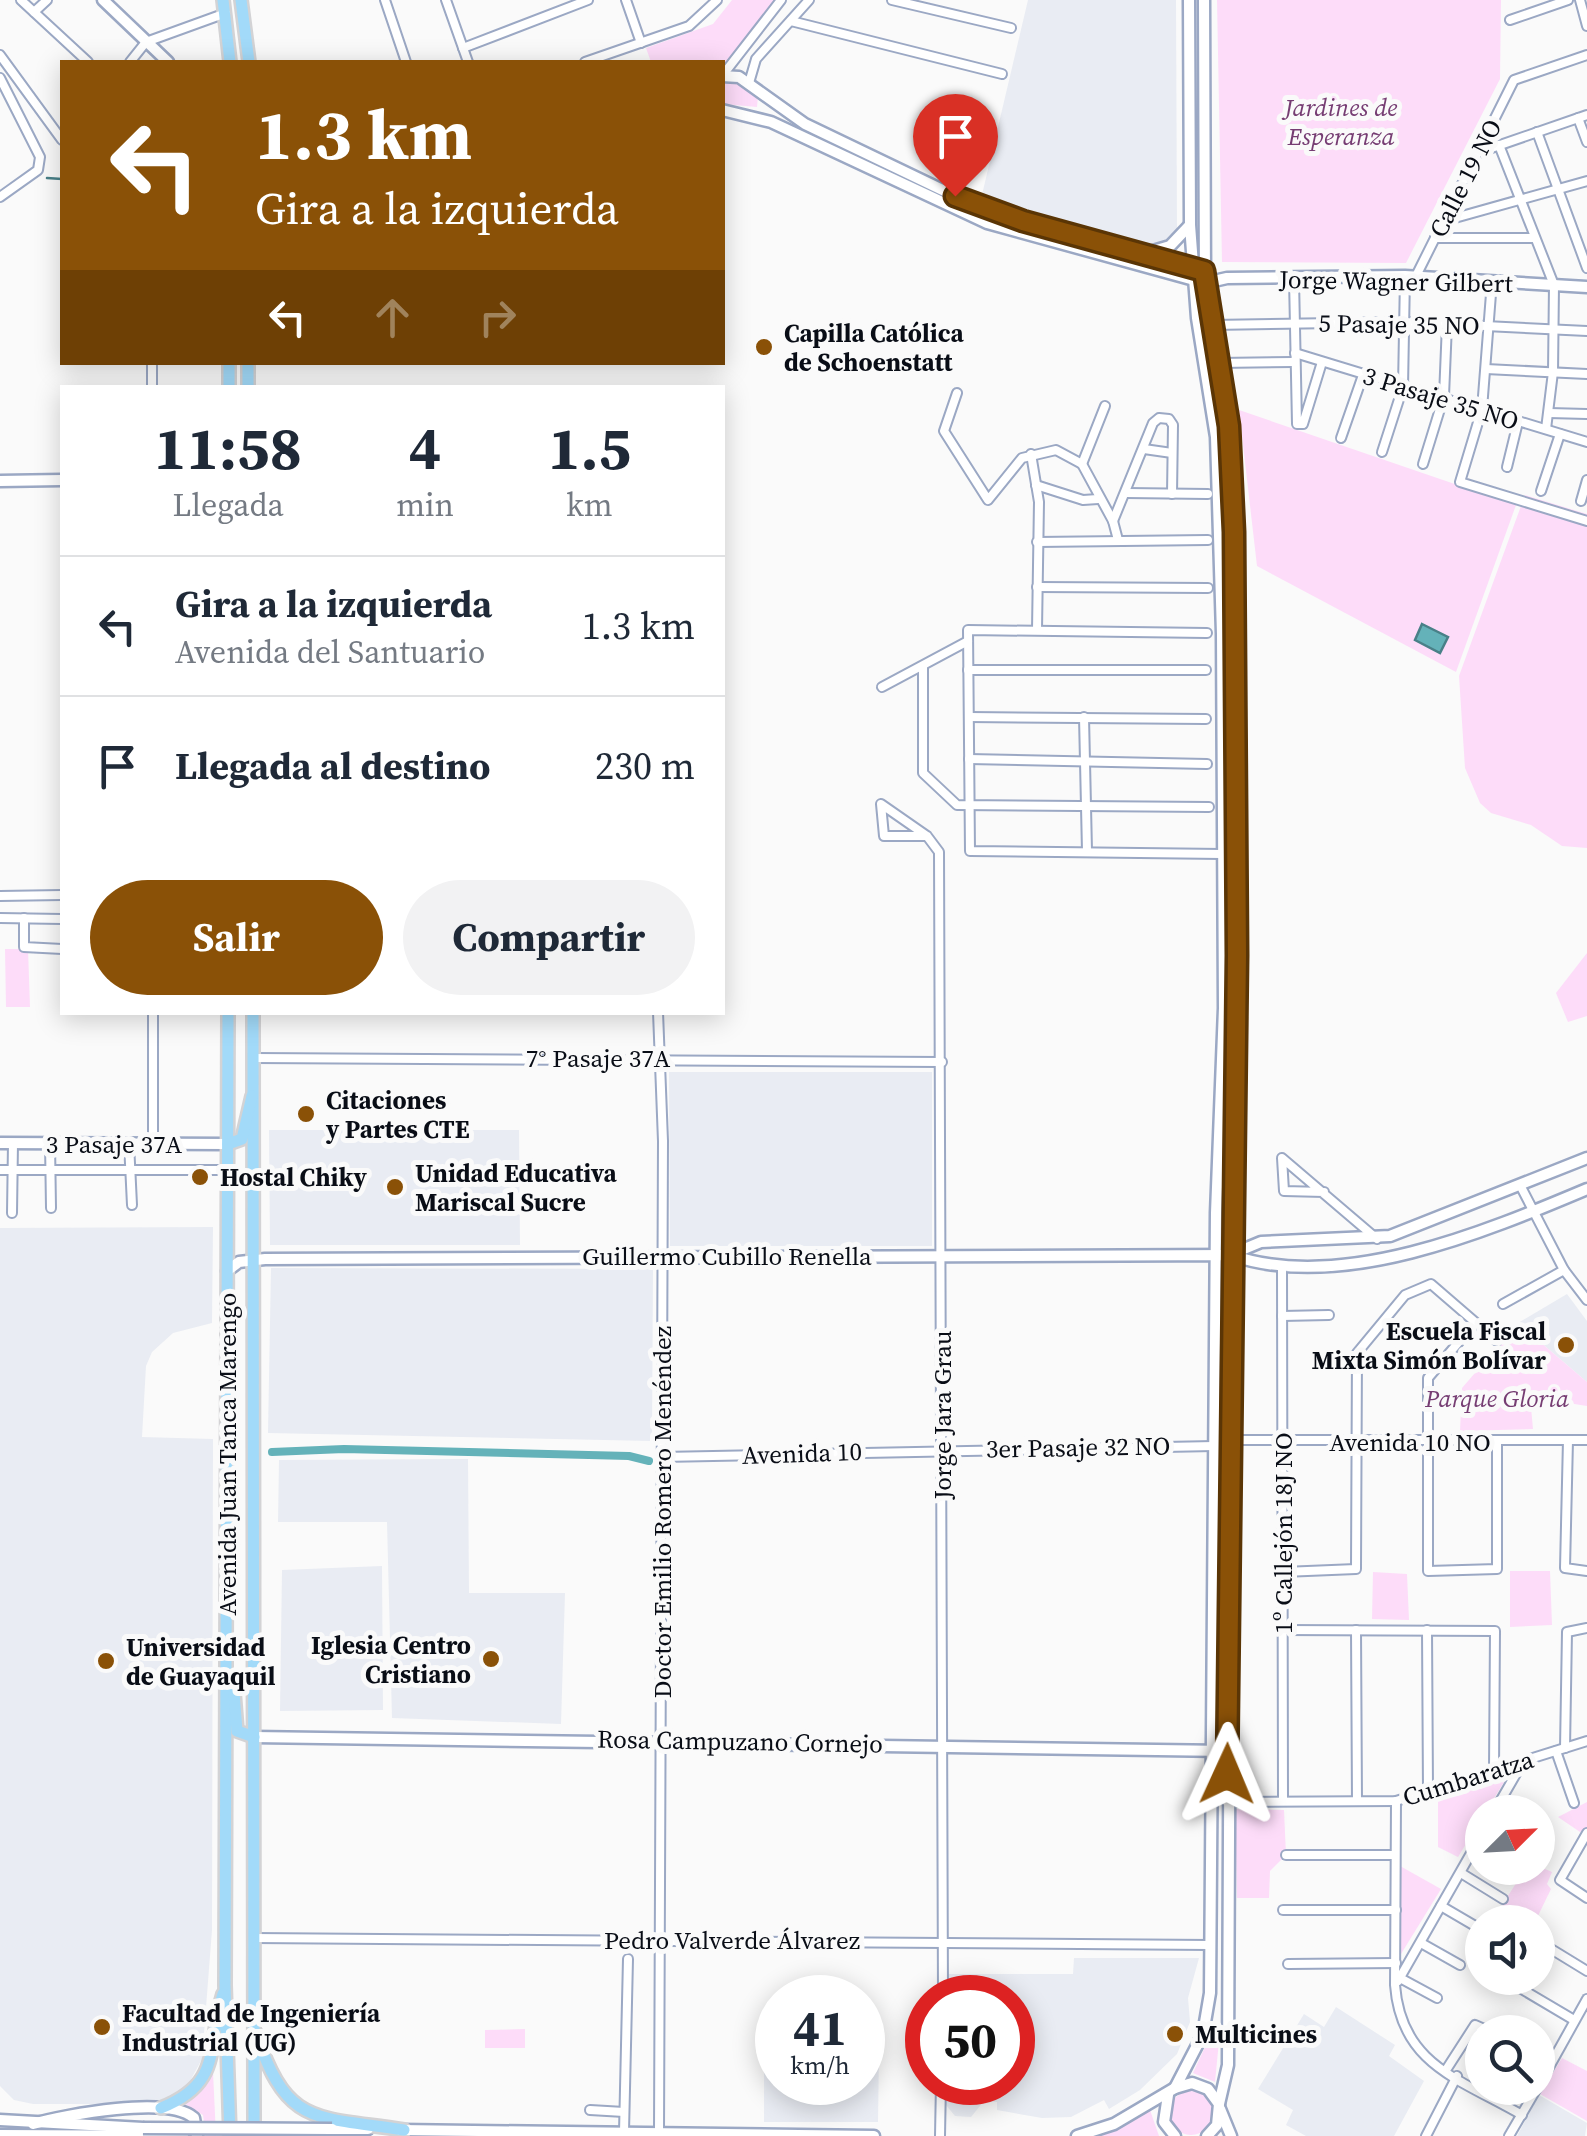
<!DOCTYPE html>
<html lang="es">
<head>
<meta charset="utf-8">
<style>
	body { margin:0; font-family:"Source Serif 4",serif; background:#f2f2f3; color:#1f2937; height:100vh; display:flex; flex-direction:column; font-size:38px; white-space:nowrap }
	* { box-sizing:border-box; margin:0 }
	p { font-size:32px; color:#747a83 }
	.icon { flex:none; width:55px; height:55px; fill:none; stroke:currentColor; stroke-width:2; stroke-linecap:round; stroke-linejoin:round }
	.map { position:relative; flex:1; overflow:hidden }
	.details { position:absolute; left:60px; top:385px; width:665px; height:630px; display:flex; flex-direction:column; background:#fff; border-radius:0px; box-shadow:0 5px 25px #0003 }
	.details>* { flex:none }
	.guide { position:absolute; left:60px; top:60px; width:665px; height:305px; border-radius:0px; box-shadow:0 5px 25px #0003; background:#8a5107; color:#fff; overflow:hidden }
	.needle { width:65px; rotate:66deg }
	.buttons { position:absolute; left:1465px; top:1795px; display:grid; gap:20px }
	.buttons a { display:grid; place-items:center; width:90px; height:90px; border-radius:50%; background:#fff; box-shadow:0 5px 25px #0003; font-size:50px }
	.speed { position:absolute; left:755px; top:1975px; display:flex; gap:20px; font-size:50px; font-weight:700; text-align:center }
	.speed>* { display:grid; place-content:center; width:130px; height:130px; border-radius:50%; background:#fff; box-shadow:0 5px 25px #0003; line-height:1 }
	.speed small { font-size:25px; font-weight:400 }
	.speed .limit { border:15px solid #d22; background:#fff; color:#111 }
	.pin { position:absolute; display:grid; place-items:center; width:85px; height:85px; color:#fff; margin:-102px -42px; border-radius:50% 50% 50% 0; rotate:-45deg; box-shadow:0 0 10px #0007 }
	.pin .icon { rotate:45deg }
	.me { position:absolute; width:110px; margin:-55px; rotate:1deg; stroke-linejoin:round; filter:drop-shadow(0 0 8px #0008) }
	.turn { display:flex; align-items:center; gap:35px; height:210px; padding:0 30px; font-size:45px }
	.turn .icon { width:130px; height:130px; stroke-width:2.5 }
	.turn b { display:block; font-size:70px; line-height:85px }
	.lanes { display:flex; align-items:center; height:95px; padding:0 30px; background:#0003; justify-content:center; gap:50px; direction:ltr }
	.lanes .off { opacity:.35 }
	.eta { display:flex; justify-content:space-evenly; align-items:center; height:170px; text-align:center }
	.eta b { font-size:60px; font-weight:700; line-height:70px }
	.button { display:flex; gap:20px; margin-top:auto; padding:20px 30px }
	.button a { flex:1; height:115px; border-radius:60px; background:#8a5107; color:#fff; font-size:40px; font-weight:700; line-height:115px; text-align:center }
	.button a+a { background:#f2f2f3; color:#1f2937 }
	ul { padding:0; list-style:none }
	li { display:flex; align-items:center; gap:30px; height:140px; padding:0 30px; border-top:2px solid #e0e1e3 }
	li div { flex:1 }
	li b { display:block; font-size:38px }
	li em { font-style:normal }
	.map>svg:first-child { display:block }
	.built { fill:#e9ecf3 }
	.green { fill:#fddcf9 }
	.water { fill:#64b2b9; stroke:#498088; stroke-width:2.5 }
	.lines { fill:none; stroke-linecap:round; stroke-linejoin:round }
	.stream { stroke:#498088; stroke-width:2.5 }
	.canal { stroke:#64b2b9; stroke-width:8 }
	.street-casing { stroke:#9ba8c4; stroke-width:12 }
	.secondary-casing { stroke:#9ba8c4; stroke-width:15 }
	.primary-casing { stroke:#d3d3d5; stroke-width:16 }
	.street { stroke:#fff; stroke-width:8 }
	.secondary { stroke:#fff; stroke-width:10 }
	.primary { stroke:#a2daf9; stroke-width:11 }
	.secondary-bridge-casing { stroke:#9ba8c4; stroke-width:15; stroke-linecap:butt }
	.secondary-bridge { stroke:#fff; stroke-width:10 }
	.route-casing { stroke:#5a3505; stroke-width:25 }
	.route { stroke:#8a5107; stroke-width:18 }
	.poi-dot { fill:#8a5107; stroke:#fafafa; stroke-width:4 }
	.labels { text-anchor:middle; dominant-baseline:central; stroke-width:10; stroke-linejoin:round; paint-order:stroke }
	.park-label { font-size:25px; font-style:italic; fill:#763d73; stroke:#fafafa }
	.street-label { font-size:25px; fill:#090d16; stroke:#fafafa }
	.poi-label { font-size:25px; font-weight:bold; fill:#090d16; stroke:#fafafa; text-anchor:start }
</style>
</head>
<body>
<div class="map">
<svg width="1587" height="2136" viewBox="0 0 1587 2136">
	<rect width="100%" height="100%" fill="#fafafa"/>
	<g class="built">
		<polygon points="1028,0 1176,0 1177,230 1170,242 1145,244 981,199"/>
		<polygon points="669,1072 932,1072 932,1246 670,1246"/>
		<polygon points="269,1130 519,1130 520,1245 270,1245"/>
		<polygon points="213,1227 212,1323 173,1333 152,1352 146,1366 142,1437 213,1439 212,1930 202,2059 184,2092 160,2104 33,2104 14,2100 0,2086 0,1228"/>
		<polygon points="271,1268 653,1269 652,1441 268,1433"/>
		<polygon points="1567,1294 1587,1321 1587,1382 1518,1323"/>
		<polygon points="468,1459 469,1593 565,1593 561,1724 392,1718 387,1522 278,1522 279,1460"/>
		<polygon points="382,1566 383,1710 280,1711 282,1570"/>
		<polygon points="1074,1958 1199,1958 1188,1998 1190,2022 1177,2054 1140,2090 1109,2109 1104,2100 1071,2117 1042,2118 997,2110 997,2102 984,2101 971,2117 955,2116 946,2105 946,2083 1012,2082 1012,1998 946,1998 947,1974 1073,1974"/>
		<polygon points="1336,2007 1395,2045 1389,2056 1424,2081 1394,2136 1306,2136 1286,2125 1293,2110 1258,2089 1304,2014 1324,2027"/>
		<polygon points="879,2052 878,2122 764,2122 764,2056 777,2056 778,2082 862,2082 863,2053"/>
		<polygon points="1539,2095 1587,2123 1585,2136 1517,2136"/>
	</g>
	<g class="green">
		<polygon points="732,0 777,0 723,67 722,62 651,62 646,48 713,24"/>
		<polygon points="1217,0 1501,0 1500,79 1406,263 1222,262"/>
		<polygon points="722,81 740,84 758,96 757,107 723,104"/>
		<polygon points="1239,410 1516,505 1456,672 1257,566"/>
		<polygon points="1525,495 1587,514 1587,848 1562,846 1531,825 1491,813 1480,803 1465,768 1459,676"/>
		<polygon points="5,949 28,949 30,1007 6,1007"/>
		<polygon points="1587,953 1587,1016 1568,1022 1556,993"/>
		<polygon points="1518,1323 1587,1382 1587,1406 1530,1397 1533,1429 1460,1431 1462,1388"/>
		<polygon points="1510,1571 1550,1571 1552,1625 1510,1627"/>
		<polygon points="1373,1572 1407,1574 1409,1620 1372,1619"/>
		<polygon points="1512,1769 1458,1857 1438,1847 1438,1796"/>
		<polygon points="1587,1802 1587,1829 1580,1832 1558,1817"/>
		<polygon points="1235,1809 1284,1810 1286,1855 1270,1871 1269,1898 1237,1898"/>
		<polygon points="1400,1866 1441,1889 1401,1954"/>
		<polygon points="1538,1866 1552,1872 1547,1884 1551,1889 1535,1922 1524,1922 1526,1918 1502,1905 1526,1868"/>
		<polygon points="525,2029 525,2048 485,2048 485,2030"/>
		<polygon points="1213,2030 1220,2031 1215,2082 1193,2073"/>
		<polygon points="1562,2058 1587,2071 1587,2121 1540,2094"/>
		<polygon points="213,2072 216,2136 206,2136 203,2115 185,2104 207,2084"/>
		<circle cx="1191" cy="2113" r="22"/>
		<polygon points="1150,2110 1159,2136 1096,2136"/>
	</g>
	<polygon class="water" points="1422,624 1448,637 1440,653 1415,640"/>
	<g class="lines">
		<polyline class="stream" points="47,178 62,179"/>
		<polyline class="canal" points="272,1452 344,1449 629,1456 649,1461"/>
		<g class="street-casing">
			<g id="street">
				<polyline points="21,0 88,62"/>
				<polyline points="385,0 406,62"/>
				<polyline points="446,0 468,62"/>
				<polyline points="626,0 641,43"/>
				<polyline points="892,0 1011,28"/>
				<polyline points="1580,0 1587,26"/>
				<polyline points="34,12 47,0"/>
				<polyline points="1510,20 1568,0"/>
				<polyline points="791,21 1002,74"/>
				<polyline points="463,48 588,0"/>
				<polyline points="0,55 62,140"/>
				<polyline points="130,62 146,42 226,13"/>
				<polyline points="585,62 689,26 717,0"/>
				<polyline points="722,76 781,0"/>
				<polyline points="0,78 40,157 38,170 0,197"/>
				<polyline points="749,83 756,59 809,0"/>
				<polyline points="1578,118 1587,142"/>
				<polyline points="1537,132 1587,268"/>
				<polyline points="1499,145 1554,285 1553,372 1546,429"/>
				<polyline points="1477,153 1587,115"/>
				<polyline points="1444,221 1587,181"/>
				<polyline points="1435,238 1533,238"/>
				<polyline points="1416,276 1514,80 1587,55"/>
				<polyline points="1294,279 1297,424 1303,424 1322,362"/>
				<polyline points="1492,281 1482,409 1460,482 1587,521"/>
				<polyline points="1212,325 1404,322 1587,331"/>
				<polyline points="1295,353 1587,442"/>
				<polyline points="152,362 152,388"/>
				<polyline points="1219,363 1293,362"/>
				<polyline points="1486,369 1587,374"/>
				<polyline points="957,393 944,431 988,500 1022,458 1056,450 1082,464 1113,521 1118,540"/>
				<polyline points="1549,413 1587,414"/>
				<polyline points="1341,438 1363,375"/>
				<polyline points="1144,449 1172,453"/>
				<polyline points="1382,452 1403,387 1405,276"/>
				<polyline points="1031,454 1039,502 1037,630"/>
				<polyline points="1082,464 1105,406"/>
				<polyline points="1423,464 1444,396 1447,324"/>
				<polyline points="1507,467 1518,422"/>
				<polyline points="1036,485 1083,500 1098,499"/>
				<polyline points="1541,491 1560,434"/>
				<polyline points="1127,493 1208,494"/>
				<polyline points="1581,501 1587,480"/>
				<polyline points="1113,521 1153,423 1159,418 1169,419 1173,425 1172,494"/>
				<polyline points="1037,542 1208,540"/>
				<polyline points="1037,587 1208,588"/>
				<polyline points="1207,633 968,630 970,851 1222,854"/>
				<polyline points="923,667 923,773 957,805 1209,807"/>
				<polyline points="968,670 1206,670"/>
				<polyline points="882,687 968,641"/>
				<polyline points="969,717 1206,719"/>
				<polyline points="1084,717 1087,851"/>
				<polyline points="969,759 1207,764"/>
				<polyline points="927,836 884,836 881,804 927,836 939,852 943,1998"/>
				<polyline points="0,896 62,895"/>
				<polyline points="0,918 62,919"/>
				<polyline points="24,918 24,947 62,949"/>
				<polyline points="658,1012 663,1141 659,2132"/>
				<polyline points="254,1058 942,1062"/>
				<polyline points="50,1143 51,1208"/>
				<polyline points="129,1143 132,1205"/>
				<polyline points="153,1144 153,1012"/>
				<polyline points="0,1170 227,1170"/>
				<polyline points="1520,1185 1564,1270 1587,1300"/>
				<polyline points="1324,1192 1284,1191 1282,1158 1377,1239"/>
				<polyline points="12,1213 13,1143"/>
				<polyline points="1282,1266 1283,1801"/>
				<polyline points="1503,1304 1564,1270"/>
				<polyline points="1282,1316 1329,1315"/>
				<polyline points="1475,1323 1428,1378 1428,1571 1497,1569 1497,1443"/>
				<polyline points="1232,1440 1587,1440"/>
				<polyline points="1568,1440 1565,1568 1587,1571"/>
				<polyline points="662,1457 1214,1446"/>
				<polyline points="1283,1572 1356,1569 1357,1353 1405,1295 1431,1284 1497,1341"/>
				<polyline points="1283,1630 1495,1631 1494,1769"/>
				<polyline points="1356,1630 1357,1801"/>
				<polyline points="1427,1630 1428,1790"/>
				<polyline points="1565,1748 1567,1632 1587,1628"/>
				<polyline points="1556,1751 1574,1803"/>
				<path d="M 1396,1801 L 1395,1985 C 1401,2065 1460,2079 1522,2115"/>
				<polyline points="1227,1802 1396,1801 1587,1741"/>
				<polyline points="1494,1812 1524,1760"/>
				<polyline points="1587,1833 1560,1880 1587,1898"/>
				<polyline points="1286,1855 1395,1855"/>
				<polyline points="1461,1873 1503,1899"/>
				<polyline points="1441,1906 1482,1930"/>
				<polyline points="1283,1910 1396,1910"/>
				<polyline points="253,1938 1210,1945"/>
				<polyline points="1538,1941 1587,1971"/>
				<polyline points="1421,1943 1460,1965"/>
				<polyline points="1288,1964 1396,1963"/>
				<polyline points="1400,1978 1437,1998"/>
				<polyline points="1503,1978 1574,2020"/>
				<polyline points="1398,1981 1482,1834"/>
				<polyline points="1446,2070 1475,2025 1491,2032"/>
				<polyline points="1538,2087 1587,1999"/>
				<polyline points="590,2110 624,2112"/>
				<polyline points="624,2132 628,1959"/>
				<polyline points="940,2136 941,2082"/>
				<polyline points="1426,2136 1457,2076"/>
				<polyline points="1509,2136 1537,2088"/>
			</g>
		</g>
		<g class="secondary-casing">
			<g id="secondary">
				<polyline points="103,0 168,62"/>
				<polyline points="1204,0 1205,283 1229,426 1234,532 1237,955 1232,1152 1228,2065 1219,2104"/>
				<polyline points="722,76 739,77 805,124 955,196 1023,221 1194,266"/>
				<polyline points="722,110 771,122 987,223 1205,283 1227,278 1405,276 1587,287"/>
				<polyline points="1146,253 1170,246 1189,226"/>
				<polyline points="0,481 62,480"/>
				<polyline points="0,1143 228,1144"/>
				<polyline points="1232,1254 1261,1242 1390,1236 1587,1158"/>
				<path d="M 227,1271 L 239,1262 L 265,1259 L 1231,1255 C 1340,1293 1485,1232 1587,1189"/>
				<polyline points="254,1737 1227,1751"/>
				<polyline points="1175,2088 1203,2034 1210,1993 1216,1213 1224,1008 1222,634 1216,437 1197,318 1190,225 1189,0"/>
				<polyline points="1168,2095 1164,2122 1175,2136"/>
				<polyline points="1220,2109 1231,2136"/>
				<polyline points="0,2120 143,2128"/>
				<path d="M 33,2124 C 65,2115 169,2095 194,2118 L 197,2136"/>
				<polyline points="332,2129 368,2129"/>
				<polyline points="400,2130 874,2136"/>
				<polyline points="0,2135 183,2136"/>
				<polyline points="1077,2136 1114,2124 1175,2088 1192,2083 1208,2089 1219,2104 1217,2125 1207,2136"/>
			</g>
		</g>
		<g class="primary-casing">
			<g id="primary">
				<polyline points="223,0 230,62"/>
				<polyline points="241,0 249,62"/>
				<polyline points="229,388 229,362"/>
				<polyline points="248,388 248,362"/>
				<polyline points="228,1012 225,1985 230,2136"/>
				<polyline points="253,1012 254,2136"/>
				<polyline points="228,1144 242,1139 252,1096"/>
				<polyline points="233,1680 237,1731 254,1737"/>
				<path d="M 256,2033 C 287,2127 315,2116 404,2130"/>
				<path d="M 161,2108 C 224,2083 206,2047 223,1994"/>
			</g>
		</g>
		<use href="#street" class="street"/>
		<use href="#secondary" class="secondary"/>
		<use href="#primary" class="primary"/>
		<g class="secondary-bridge-casing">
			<polyline id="secondary-bridge" points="143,2128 332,2129"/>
		</g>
		<use href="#secondary-bridge" class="secondary-bridge"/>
	</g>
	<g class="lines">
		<g class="route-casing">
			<polyline id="route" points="955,196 1023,221 1204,271 1229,426 1234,532 1237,955 1227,1774"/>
		</g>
		<use href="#route" class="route"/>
	</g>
	<g class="poi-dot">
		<circle cx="764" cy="347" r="10"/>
		<circle cx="306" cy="1114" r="10"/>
		<circle cx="200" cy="1177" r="10"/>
		<circle cx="395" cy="1187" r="10"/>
		<circle cx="1566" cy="1345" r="10"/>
		<circle cx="491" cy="1659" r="10"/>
		<circle cx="106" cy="1661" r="10"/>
		<circle cx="102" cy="2027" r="10"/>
		<circle cx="1175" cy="2034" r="10"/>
	</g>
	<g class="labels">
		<g class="park-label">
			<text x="1341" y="107">Jardines de<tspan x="1341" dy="29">Esperanza</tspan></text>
			<text x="1497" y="1398">Parque Gloria</text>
		</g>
		<g class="street-label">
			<text transform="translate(1465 178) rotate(-63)">Calle 19 NO</text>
			<text transform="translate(1396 281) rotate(1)">Jorge Wagner Gilbert</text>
			<text transform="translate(1399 324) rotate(1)">5 Pasaje 35 NO</text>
			<text transform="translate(1441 398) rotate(17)">3 Pasaje 35 NO</text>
			<text x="598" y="1058">7° Pasaje 37A</text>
			<text x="114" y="1144">3 Pasaje 37A</text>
			<text x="727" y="1256">Guillermo Cubillo Renella</text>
			<text transform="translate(942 1415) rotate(-90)">Jorge Jara Grau</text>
			<text x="1410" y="1442">Avenida 10 NO</text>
			<text transform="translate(1078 1447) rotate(-1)">3er Pasaje 32 NO</text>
			<text transform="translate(802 1453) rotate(-2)">Avenida 10</text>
			<text transform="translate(227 1454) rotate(-90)">Avenida Juan Tanca Marengo</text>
			<text transform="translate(662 1512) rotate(-90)">Doctor Emilio Romero Menéndez</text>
			<text transform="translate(1283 1533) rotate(-90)">1º Callejón 18J NO</text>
			<text transform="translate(740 1741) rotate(1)">Rosa Campuzano Cornejo</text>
			<text transform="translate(1468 1778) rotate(-17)">Cumbaratza</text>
			<text x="732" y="1940">Pedro Valverde Álvarez</text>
		</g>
		<g class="poi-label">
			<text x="784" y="333">Capilla Católica<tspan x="784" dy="29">de Schoenstatt</tspan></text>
			<text x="326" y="1100">Citaciones<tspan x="326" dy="29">y Partes CTE</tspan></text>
			<text x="415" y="1173">Unidad Educativa<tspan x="415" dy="29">Mariscal Sucre</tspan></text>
			<text x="220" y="1177">Hostal Chiky</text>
			<text x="1546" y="1331" text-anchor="end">Escuela Fiscal<tspan x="1546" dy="29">Mixta Simón Bolívar</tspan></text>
			<text x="471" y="1645" text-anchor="end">Iglesia Centro<tspan x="471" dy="29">Cristiano</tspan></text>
			<text x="126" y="1647">Universidad<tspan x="126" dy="29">de Guayaquil</tspan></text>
			<text x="122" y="2013">Facultad de Ingeniería<tspan x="122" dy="29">Industrial (UG)</tspan></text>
			<text x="1195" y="2034">Multicines</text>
		</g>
	</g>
</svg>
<div class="buttons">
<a><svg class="needle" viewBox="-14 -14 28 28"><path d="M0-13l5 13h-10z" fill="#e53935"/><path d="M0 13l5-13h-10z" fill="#747a83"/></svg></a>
<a><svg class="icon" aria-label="sound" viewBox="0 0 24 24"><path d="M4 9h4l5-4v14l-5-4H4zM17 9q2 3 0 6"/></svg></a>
<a><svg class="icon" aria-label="search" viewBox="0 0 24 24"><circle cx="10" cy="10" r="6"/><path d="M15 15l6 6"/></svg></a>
</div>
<div class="speed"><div>41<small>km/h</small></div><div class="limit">50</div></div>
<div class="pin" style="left:955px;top:196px;background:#d93025"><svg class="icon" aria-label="arrive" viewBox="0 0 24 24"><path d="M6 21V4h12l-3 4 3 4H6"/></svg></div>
<svg class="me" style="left:1227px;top:1774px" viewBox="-20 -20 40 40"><path d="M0-17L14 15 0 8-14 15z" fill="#8a5107" stroke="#fff" stroke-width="4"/></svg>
<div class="guide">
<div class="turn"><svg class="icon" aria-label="left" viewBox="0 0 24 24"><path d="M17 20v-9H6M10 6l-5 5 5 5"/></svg><div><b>1.3 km</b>Gira a la izquierda</div></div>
<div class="lanes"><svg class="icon" aria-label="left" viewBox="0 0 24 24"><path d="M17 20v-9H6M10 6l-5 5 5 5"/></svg><svg class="icon off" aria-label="ahead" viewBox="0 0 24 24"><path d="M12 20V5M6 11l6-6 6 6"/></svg><svg class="icon off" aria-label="right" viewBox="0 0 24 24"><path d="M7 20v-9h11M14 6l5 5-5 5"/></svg></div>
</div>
<section class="details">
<div class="eta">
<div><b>11:58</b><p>Llegada</p></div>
<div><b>4</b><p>min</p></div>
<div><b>1.5</b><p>km</p></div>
</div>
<ul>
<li><svg class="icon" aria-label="left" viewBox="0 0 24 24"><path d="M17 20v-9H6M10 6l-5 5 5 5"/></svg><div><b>Gira a la izquierda</b><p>Avenida del Santuario</p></div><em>1.3 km</em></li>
<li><svg class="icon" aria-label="arrive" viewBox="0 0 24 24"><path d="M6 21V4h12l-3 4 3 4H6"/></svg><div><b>Llegada al destino</b></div><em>230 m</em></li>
</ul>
<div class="button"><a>Salir</a><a>Compartir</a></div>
</section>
</div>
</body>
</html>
